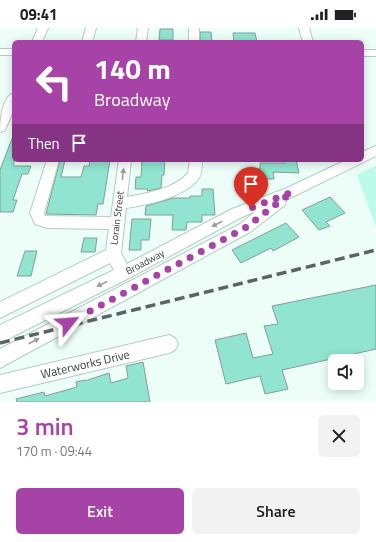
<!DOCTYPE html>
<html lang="en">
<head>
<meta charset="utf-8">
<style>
	body { margin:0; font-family:"Titillium Web",sans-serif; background:#f2f2f2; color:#202124; height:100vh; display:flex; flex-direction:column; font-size:15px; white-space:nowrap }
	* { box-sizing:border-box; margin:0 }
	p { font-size:13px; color:#757577 }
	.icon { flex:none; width:22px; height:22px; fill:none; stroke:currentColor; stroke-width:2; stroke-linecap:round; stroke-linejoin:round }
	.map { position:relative; height:374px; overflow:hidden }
	.side { display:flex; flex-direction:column; background:#fff; flex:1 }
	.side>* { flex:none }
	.guide { position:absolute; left:12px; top:12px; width:352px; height:122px; border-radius:6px; box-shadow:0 2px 10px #0003; background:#a742a6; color:#fff; overflow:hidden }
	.tools { position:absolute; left:328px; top:326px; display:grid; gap:8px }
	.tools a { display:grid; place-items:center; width:36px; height:36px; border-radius:6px; background:#fff; box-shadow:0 2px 10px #0003; font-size:20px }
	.pin { position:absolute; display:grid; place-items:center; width:34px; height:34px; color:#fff; margin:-41px -17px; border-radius:50% 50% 50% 0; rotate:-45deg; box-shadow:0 0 4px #0007 }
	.pin .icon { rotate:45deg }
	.me { position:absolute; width:44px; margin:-22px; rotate:62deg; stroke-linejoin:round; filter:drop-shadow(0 0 3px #0008) }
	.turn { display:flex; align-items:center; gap:14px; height:84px; padding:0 16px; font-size:18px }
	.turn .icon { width:52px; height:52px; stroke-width:2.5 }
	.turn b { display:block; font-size:28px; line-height:34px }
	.then { display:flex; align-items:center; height:38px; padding:0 16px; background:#0003; gap:8px; font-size:15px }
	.round { display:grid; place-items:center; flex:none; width:42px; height:42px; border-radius:6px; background:#f2f2f2 }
	.overview { display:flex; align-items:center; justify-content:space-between; height:68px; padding:0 16px }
	h1 { font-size:24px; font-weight:600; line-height:30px; color:#a742a6 }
	.action { display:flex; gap:8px; margin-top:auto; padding:8px 16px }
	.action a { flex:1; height:46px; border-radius:6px; background:#a742a6; color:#fff; font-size:16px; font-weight:600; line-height:46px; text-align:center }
	.action a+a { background:#f2f2f2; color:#202124 }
	.status { display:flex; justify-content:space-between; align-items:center; height:28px; padding:0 20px; background:#fff; direction:ltr }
	.status svg { height:11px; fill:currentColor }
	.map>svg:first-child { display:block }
	.green { fill:#bcfaea }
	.building { fill:#90e4d0; stroke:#849e97 }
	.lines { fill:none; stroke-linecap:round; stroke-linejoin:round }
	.minor-casing { stroke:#b1cdc5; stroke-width:2 }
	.minor { fill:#fff; fill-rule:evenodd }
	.rail { stroke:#596562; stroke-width:3.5; stroke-dasharray:10 5; stroke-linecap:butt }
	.oneway { fill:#999e9d }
	.route { stroke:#a742a6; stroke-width:7; stroke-dasharray:0 12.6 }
	.labels { text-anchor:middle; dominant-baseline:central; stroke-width:3; stroke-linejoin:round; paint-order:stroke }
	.street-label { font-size:10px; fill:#333e3b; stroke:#fff }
	.near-street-label { font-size:12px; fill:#333e3b; stroke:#fff }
</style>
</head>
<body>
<div class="status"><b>09:41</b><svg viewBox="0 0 49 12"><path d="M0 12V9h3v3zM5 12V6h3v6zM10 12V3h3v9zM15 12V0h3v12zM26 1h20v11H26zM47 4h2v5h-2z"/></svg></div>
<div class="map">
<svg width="376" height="374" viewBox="0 0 376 374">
	<rect width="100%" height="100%" fill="#edfef9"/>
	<polygon class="green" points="376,137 376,199 357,147"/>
	<g class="building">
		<polygon points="160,1 173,1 173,12 159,12"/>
		<polygon points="200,4 211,4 212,14 200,14"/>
		<polygon points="233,5 255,5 257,14 234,14"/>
		<polygon points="13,108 14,138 31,138 28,146 22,146 13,172 17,172 13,184 0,184 0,142"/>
		<polygon points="60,132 65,132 61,149 81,149 84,138 89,138 90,132 110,132 103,176 98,176 96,187 46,186"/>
		<polygon points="142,132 165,132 164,147 162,147 161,160 147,163 148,161 135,161 136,149 141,149"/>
		<polygon points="284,132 296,132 299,145 273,144 274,151 262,151 262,157 250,157 248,141 260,141 260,135 285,135"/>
		<polygon points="202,161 213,161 215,187 202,187 202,194 187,194 186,202 172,202 173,187 145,187 146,178 173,170 190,170 190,168 202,168"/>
		<polygon points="330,169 345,185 326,194 330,198 319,202 302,182"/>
		<polygon points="132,191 151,191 149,212 141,212 141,222 129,222"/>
		<polygon points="286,195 299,209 273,223 271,220 241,235 232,222"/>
		<polygon points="84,210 97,210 95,224 81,224"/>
		<polygon points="25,223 37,223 31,248 17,248"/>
		<polygon points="376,257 376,321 282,342 288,361 265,366 260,348 226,356 215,312 246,305 253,330 273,326 264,298 278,296 272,278"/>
		<polygon points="143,334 150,374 17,374 16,371 44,364 45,368 77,359 76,354 85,352 85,353 109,345 111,355 128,350 126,338"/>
	</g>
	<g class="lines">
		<g class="minor-casing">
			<g id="minor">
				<polygon points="38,0 48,0 42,14 32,14"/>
				<polygon points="86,0 96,0 92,14 82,14"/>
				<polygon points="138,0 148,0 146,14 136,14"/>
				<rect x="189" y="0" width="10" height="14"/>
				<polygon points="299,0 309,0 313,14 303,14"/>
				<rect x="0" y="21" width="14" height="6"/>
				<rect x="362" y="22" width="14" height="6"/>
				<path d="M 14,65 L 14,81 L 6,100 L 4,103 L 0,104 C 0,93 2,68 14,65 Z"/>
				<path d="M 376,118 L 376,128 L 286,172 L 285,177 L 250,204 L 0,340 L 0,321 L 240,196 L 256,183 L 242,189 L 129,250 L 0,315 L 0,297 L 114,242 L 110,235 L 0,290 L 0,274 L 106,222 L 109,201 L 47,200 L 35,196 L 30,185 L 47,132 L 59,132 L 44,185 L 45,188 L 111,189 L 119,132 L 131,132 L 127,169 C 148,165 174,161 188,145 L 190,132 L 202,132 C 202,138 202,145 199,150 C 186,169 147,177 126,180 L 121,225 L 127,236 L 232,181 L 287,160 L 346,132 L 362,132 L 362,124 Z"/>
				<polygon points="169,307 175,310 178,316 175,322 169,325 0,365 0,347"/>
			</g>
		</g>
		<use href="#minor" class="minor"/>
		<polyline class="rail" points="0,315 376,222"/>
	</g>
	<defs><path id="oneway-solid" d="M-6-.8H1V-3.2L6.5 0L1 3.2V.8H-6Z"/></defs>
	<g class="oneway">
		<use href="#oneway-solid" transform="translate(123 146) rotate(-83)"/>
		<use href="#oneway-solid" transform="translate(217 196) rotate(152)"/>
		<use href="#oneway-solid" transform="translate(102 256) rotate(154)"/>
		<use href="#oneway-solid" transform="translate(34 313) rotate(-28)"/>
	</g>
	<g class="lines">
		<polyline class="route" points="68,295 245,200 292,164 251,180"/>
	</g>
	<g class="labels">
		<g class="street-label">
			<text transform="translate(117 190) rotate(-83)">Lorain Street</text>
			<text transform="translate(145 234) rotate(-28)">Broadway</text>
		</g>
		<g class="near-street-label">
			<text transform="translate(85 336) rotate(-13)">Waterworks Drive</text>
		</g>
	</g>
</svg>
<div class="tools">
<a><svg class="icon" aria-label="sound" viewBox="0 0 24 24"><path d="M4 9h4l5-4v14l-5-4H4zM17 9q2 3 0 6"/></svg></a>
</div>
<div class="pin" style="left:251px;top:180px;background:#d93025"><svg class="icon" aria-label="arrive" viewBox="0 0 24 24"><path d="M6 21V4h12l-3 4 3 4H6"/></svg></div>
<svg class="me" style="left:68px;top:295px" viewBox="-20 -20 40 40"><path d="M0-17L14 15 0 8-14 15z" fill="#a742a6" stroke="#fff" stroke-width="4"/></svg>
<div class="guide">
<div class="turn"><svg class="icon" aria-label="left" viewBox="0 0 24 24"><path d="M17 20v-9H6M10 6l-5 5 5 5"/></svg><div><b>140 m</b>Broadway</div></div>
<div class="then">Then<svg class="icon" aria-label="arrive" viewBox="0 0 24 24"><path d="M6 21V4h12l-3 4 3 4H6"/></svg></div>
</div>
</div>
<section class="side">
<div class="overview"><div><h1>3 min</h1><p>170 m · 09:44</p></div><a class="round"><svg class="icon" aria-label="close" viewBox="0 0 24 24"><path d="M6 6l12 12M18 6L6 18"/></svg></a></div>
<div class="action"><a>Exit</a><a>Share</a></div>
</section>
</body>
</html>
